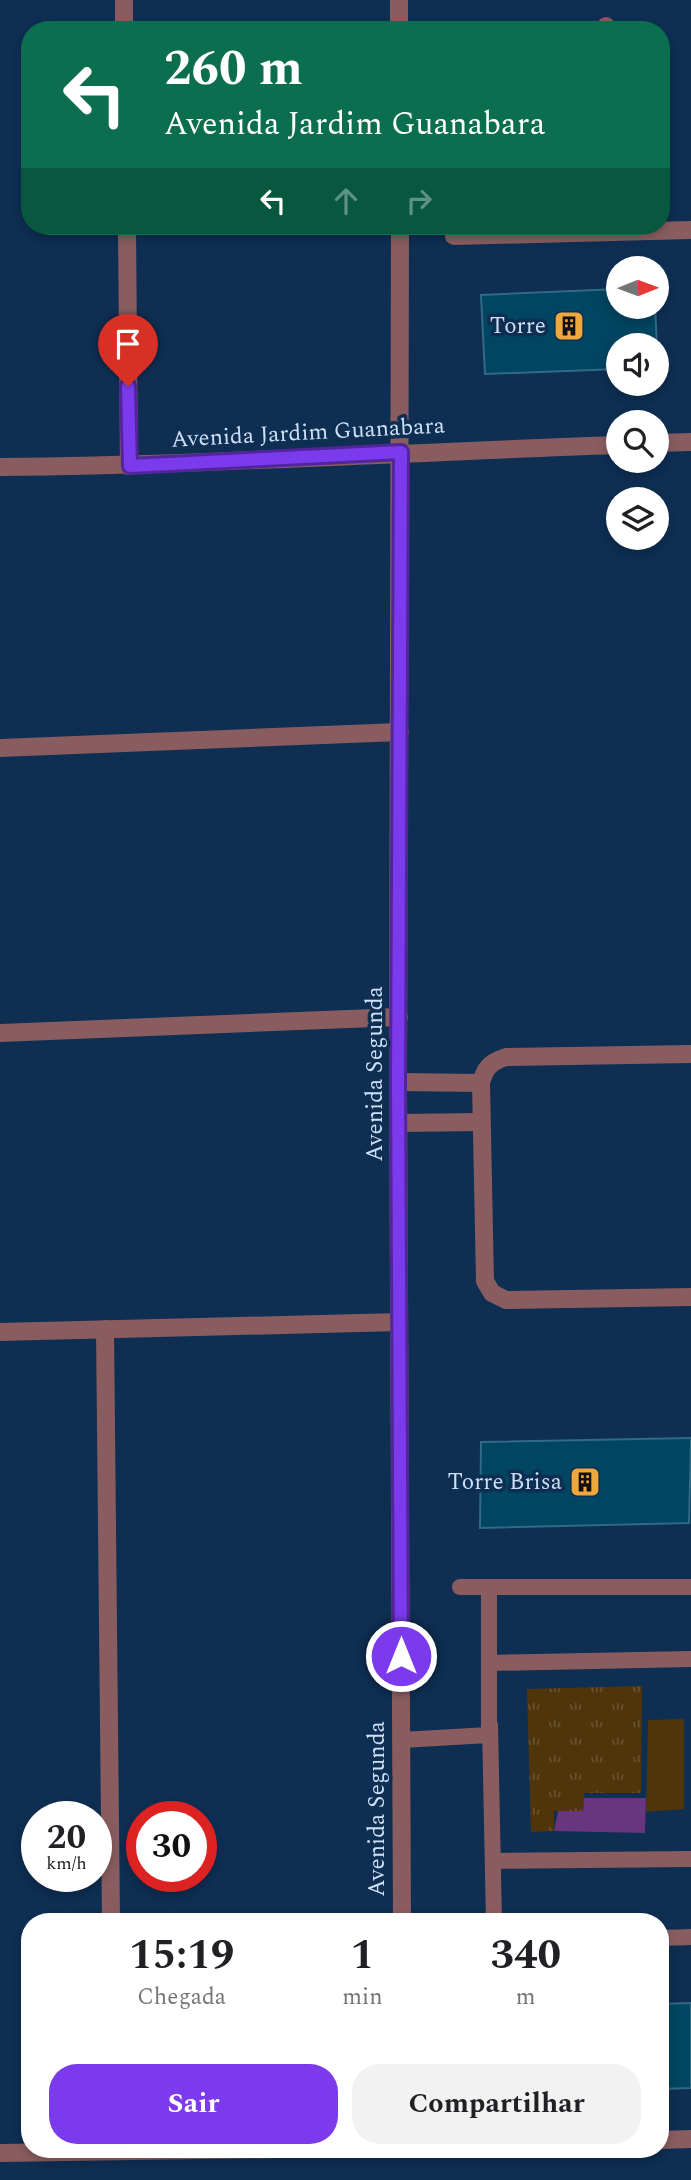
<!DOCTYPE html>
<html lang="pt">
<head>
<meta charset="utf-8">
<style>
	body { margin:0; font-family:Spectral,serif; background:#f2f2f2; color:#202124; height:100vh; display:flex; flex-direction:column; font-size:26px; white-space:nowrap }
	* { box-sizing:border-box; margin:0 }
	p { font-size:23px; color:#757577 }
	.icon { flex:none; width:38px; height:38px; fill:none; stroke:currentColor; stroke-width:2; stroke-linecap:round; stroke-linejoin:round }
	.map { position:relative; flex:1; overflow:hidden }
	.panel { position:absolute; left:21px; top:1913px; width:648px; height:245px; display:flex; flex-direction:column; background:#fff; border-radius:28px; box-shadow:0 4px 10px #0003 }
	.panel>* { flex:none }
	.banner { position:absolute; left:21px; top:21px; width:649px; height:214px; border-radius:28px; box-shadow:0 4px 10px #0003; background:#0b6e4f; color:#fff; overflow:hidden }
	.needle { width:46px; rotate:89deg }
	.fabs { position:absolute; left:606px; top:256px; display:grid; gap:14px }
	.fabs a { display:grid; place-items:center; width:63px; height:63px; border-radius:50%; background:#fff; box-shadow:0 4px 10px #0003; font-size:35px }
	.speed { position:absolute; left:21px; top:1801px; display:flex; gap:14px; font-size:35px; font-weight:700; text-align:center }
	.speed>* { display:grid; place-content:center; width:91px; height:91px; border-radius:50%; background:#fff; box-shadow:0 4px 10px #0003; line-height:1 }
	.speed small { font-size:18px; font-weight:400 }
	.speed .limit { border:10px solid #d22; background:#fff; color:#111 }
	.pin { position:absolute; display:grid; place-items:center; width:60px; height:60px; color:#fff; margin:-72px -30px; border-radius:50% 50% 50% 0; rotate:-45deg; box-shadow:0 0 7px #0007 }
	.pin .icon { rotate:45deg }
	.me { position:absolute; width:77px; margin:-38px; rotate:0deg; stroke-linejoin:round; filter:drop-shadow(0 0 5px #0008) }
	.turn { display:flex; align-items:center; gap:24px; height:147px; padding:0 28px; font-size:32px }
	.turn .icon { width:91px; height:91px; stroke-width:2.5 }
	.turn b { display:block; font-size:49px; line-height:60px }
	.lanes { display:flex; align-items:center; height:66px; padding:0 28px; background:#0003; justify-content:center; gap:35px; direction:ltr }
	.lanes .off { opacity:.35 }
	.eta { display:flex; justify-content:space-evenly; align-items:center; height:119px; text-align:center }
	.eta b { font-size:42px; font-weight:700; line-height:49px }
	.primary-button { display:flex; gap:14px; margin-top:auto; padding:14px 28px }
	.primary-button a { flex:1; height:80px; border-radius:28px; background:#7c3aed; color:#fff; font-size:28px; font-weight:700; line-height:80px; text-align:center }
	.primary-button a+a { background:#f2f2f2; color:#202124 }
	.map>svg:first-child { display:block }
	.grass { fill:url(#grass-tufts) }
	.pitch { fill:#50350a }
	.water { fill:#683580 }
	.building { fill:#004561; stroke:#316a87; stroke-width:2 }
	.lines { fill:none; stroke-linecap:round; stroke-linejoin:round }
	.service { stroke:#895d60; stroke-width:16 }
	.minor { stroke:#895d60; stroke-width:18 }
	.tertiary { stroke:#895d60; stroke-width:18 }
	.route-casing { stroke:#51269a; stroke-width:18 }
	.route { stroke:#7c3aed; stroke-width:12 }
	.labels { text-anchor:middle; dominant-baseline:central; stroke-width:7; stroke-linejoin:round; paint-order:stroke }
	.poi-label { font-size:23px; fill:#cddff6; stroke:#0e2e52; text-anchor:end }
	.street-label { font-size:23px; fill:#cddff6; stroke:#0e2e52 }
</style>
</head>
<body>
<div class="map">
<svg width="691" height="2180" viewBox="0 0 691 2180">
	<defs>
		<pattern id="grass-tufts" width="24" height="20" patternUnits="userSpaceOnUse" patternTransform="scale(1.75)"><rect width="24" height="20" fill="#50350a"/><path d="M3 7l-1-3M5 7V3M7 7l1-3M15 17l-1-3M17 17v-4M19 17l1-3" fill="none" stroke="#68522e"/></pattern>
	</defs>
	<rect width="100%" height="100%" fill="#0e2e52"/>
	<polygon class="grass" points="642,1686 641,1793 584,1793 584,1811 554,1811 554,1831 531,1832 527,1689"/>
	<polygon class="pitch" points="684,1719 684,1809 646,1812 648,1720"/>
	<polygon class="water" points="584,1798 646,1798 645,1833 554,1831 558,1811 583,1811"/>
	<g class="building">
		<polygon points="618,289 618,306 655,306 658,367 656,345 618,345 618,369 485,374 481,295"/>
		<polygon points="691,1438 689,1523 480,1528 481,1442"/>
		<polygon points="691,2003 691,2088 660,2089 660,2004"/>
	</g>
	<g class="lines">
		<g class="service">
			<polyline points="460,1587 489,1587"/>
			<polyline points="489,1663 691,1659"/>
			<polyline points="490,1725 494,1922"/>
			<polyline points="401,1740 489,1735 489,1587 691,1587"/>
			<polyline points="493,1861 691,1859"/>
			<polyline points="660,1938 691,1937"/>
		</g>
		<g class="minor">
			<polyline points="124,0 124,30"/>
			<polyline points="399,0 399,30"/>
			<polyline points="606,30 606,26"/>
			<polyline points="127,226 129,466"/>
			<polyline points="400,226 398,1082 402,1922"/>
			<polyline points="454,236 691,230"/>
			<polyline points="0,748 400,732"/>
			<polyline points="0,1033 399,1017"/>
			<path d="M 691,1054 L 506,1057 C 491,1062 485,1067 481,1083 L 485,1281 L 492,1293 L 506,1300 L 691,1297"/>
			<polyline points="398,1082 481,1083"/>
			<polyline points="399,1123 481,1122"/>
			<polyline points="105,1329 111,1922"/>
			<polyline points="0,1332 399,1322"/>
			<polyline points="660,2140 691,2139"/>
			<polyline points="0,2153 281,2149"/>
		</g>
		<g class="tertiary">
			<polyline points="656,443 691,442"/>
			<path d="M 0,467 C 206,465 412,452 618,445"/>
		</g>
	</g>
	<g class="lines">
		<g class="route-casing">
			<polyline id="route" points="128,386 130,466 401,452 398,1082 401,1656"/>
		</g>
		<use href="#route" class="route"/>
	</g>
	<defs>
		<g id="building-square" transform="scale(1.575)"><rect x="-9" y="-9" width="18" height="18" rx="4" fill="#eea83c" stroke="#0e2e52"/><path d="M-4-6H4V6H1V3H-1V6H-4ZM-2.5-4.3h1.7v1.8h-1.7ZM.8-4.3h1.7v1.8H.8ZM-2.5-1h1.7V.8h-1.7ZM.8-1h1.7V.8H.8Z" fill="#111"/></g>
	</defs>
	<g fill-rule="evenodd">
		<use href="#building-square" x="569" y="326"/>
		<use href="#building-square" x="585" y="1482"/>
	</g>
	<g class="labels">
		<g class="poi-label">
			<text x="546" y="326">Torre</text>
			<text x="562" y="1482">Torre Brisa</text>
		</g>
		<g class="street-label">
			<text transform="translate(308 433) rotate(-3)">Avenida Jardim Guanabara</text>
			<text transform="translate(375 1074) rotate(-90)">Avenida Segunda</text>
			<text transform="translate(377 1809) rotate(-90)">Avenida Segunda</text>
		</g>
	</g>
</svg>
<div class="fabs">
<a><svg class="needle" viewBox="-14 -14 28 28"><path d="M0-13l5 13h-10z" fill="#e53935"/><path d="M0 13l5-13h-10z" fill="#757577"/></svg></a>
<a><svg class="icon" aria-label="sound" viewBox="0 0 24 24"><path d="M4 9h4l5-4v14l-5-4H4zM17 9q2 3 0 6"/></svg></a>
<a><svg class="icon" aria-label="search" viewBox="0 0 24 24"><circle cx="10" cy="10" r="6"/><path d="M15 15l6 6"/></svg></a>
<a><svg class="icon" aria-label="layers" viewBox="0 0 24 24"><path d="M12 4l9 5-9 5-9-5zM3 14l9 5 9-5"/></svg></a>
</div>
<div class="speed"><div>20<small>km/h</small></div><div class="limit">30</div></div>
<div class="pin" style="left:128px;top:386px;background:#d93025"><svg class="icon" aria-label="arrive" viewBox="0 0 24 24"><path d="M6 21V4h12l-3 4 3 4H6"/></svg></div>
<svg class="me" style="left:401px;top:1656px" viewBox="-20 -20 40 40"><circle r="17" fill="#7c3aed" stroke="#fff" stroke-width="3"/><path d="M0-11L8 9 0 5-8 9z" fill="#fff"/></svg>
<div class="banner">
<div class="turn"><svg class="icon" aria-label="left" viewBox="0 0 24 24"><path d="M17 20v-9H6M10 6l-5 5 5 5"/></svg><div><b>260 m</b>Avenida Jardim Guanabara</div></div>
<div class="lanes"><svg class="icon" aria-label="left" viewBox="0 0 24 24"><path d="M17 20v-9H6M10 6l-5 5 5 5"/></svg><svg class="icon off" aria-label="ahead" viewBox="0 0 24 24"><path d="M12 20V5M6 11l6-6 6 6"/></svg><svg class="icon off" aria-label="right" viewBox="0 0 24 24"><path d="M7 20v-9h11M14 6l5 5-5 5"/></svg></div>
</div>
<section class="panel">
<div class="eta">
<div><b>15:19</b><p>Chegada</p></div>
<div><b>1</b><p>min</p></div>
<div><b>340</b><p>m</p></div>
</div>
<div class="primary-button"><a>Sair</a><a>Compartilhar</a></div>
</section>
</div>
</body>
</html>
